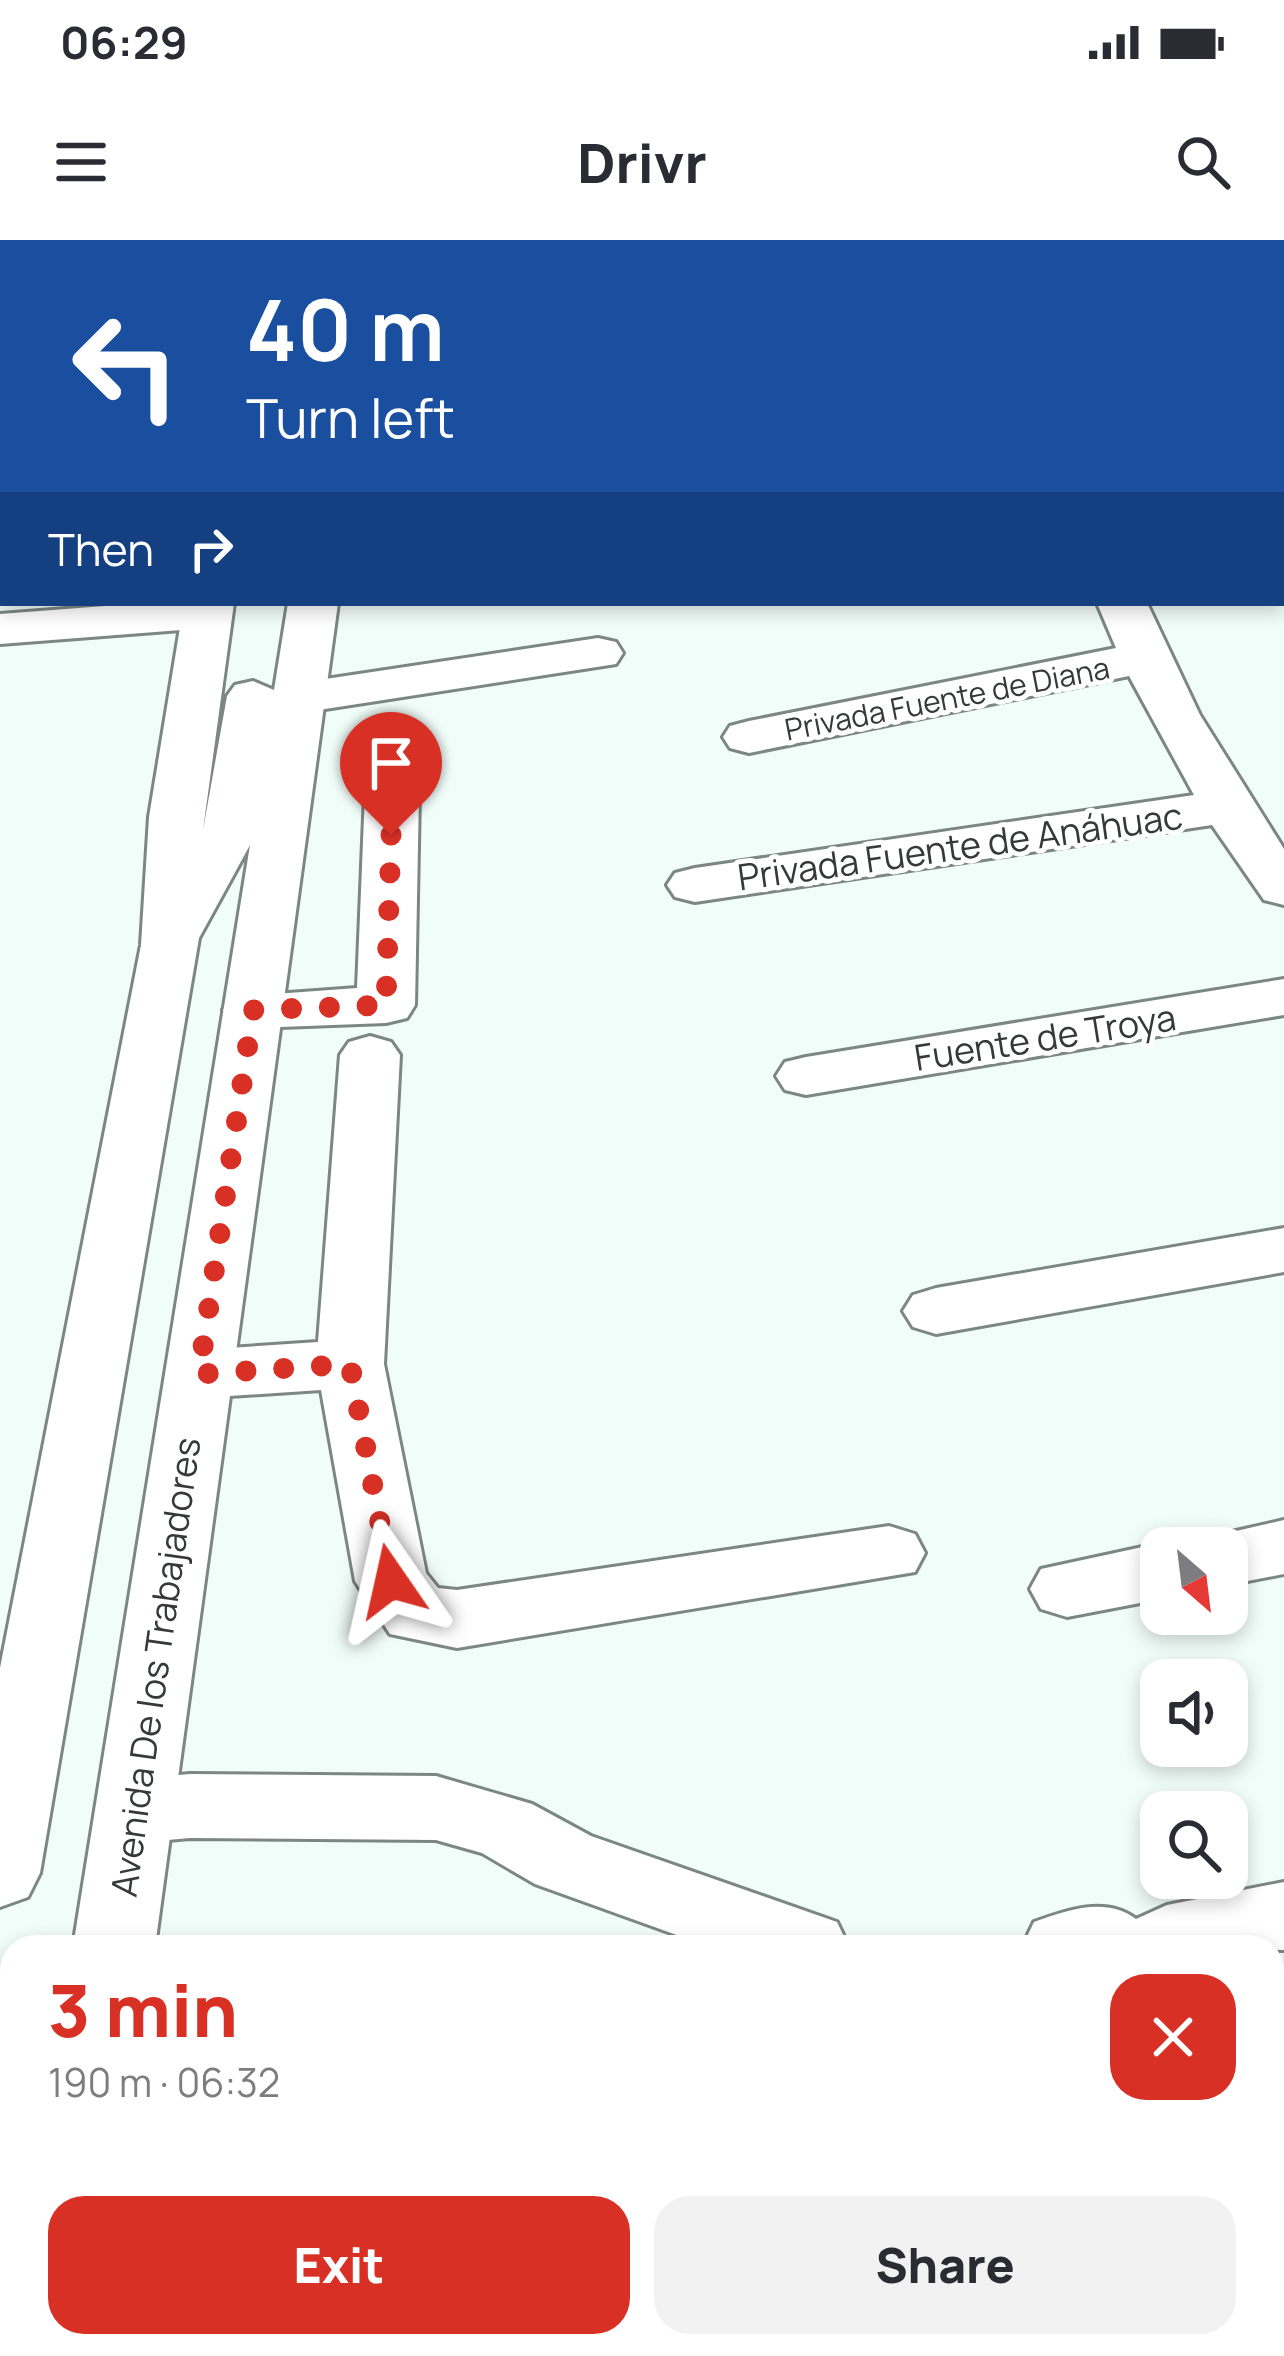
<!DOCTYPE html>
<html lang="en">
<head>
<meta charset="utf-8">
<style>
	body { margin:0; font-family:Manrope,sans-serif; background:#f2f2f3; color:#2b2b33; height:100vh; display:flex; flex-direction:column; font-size:45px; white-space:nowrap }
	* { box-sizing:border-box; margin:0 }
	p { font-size:39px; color:#7c7c81 }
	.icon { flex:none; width:66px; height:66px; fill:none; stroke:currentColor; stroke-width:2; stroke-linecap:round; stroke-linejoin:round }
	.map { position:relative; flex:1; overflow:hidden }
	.details { position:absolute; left:0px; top:1695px; width:1284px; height:423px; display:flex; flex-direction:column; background:#fff; border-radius:36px 36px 0 0; box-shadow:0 6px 18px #0003 }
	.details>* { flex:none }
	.hud { position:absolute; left:0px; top:0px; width:1284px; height:366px; box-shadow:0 6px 18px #0003; background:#1a4fa0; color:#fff; overflow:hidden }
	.needle { width:78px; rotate:152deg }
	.controls { position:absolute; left:1140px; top:1287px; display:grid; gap:24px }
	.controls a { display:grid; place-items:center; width:108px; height:108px; border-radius:24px; background:#fff; box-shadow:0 6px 18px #0003; font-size:60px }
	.pin { position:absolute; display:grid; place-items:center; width:102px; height:102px; color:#fff; margin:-123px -51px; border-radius:50% 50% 50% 0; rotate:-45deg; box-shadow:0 0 12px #0007 }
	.pin .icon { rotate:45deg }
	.me { position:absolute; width:132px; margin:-66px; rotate:349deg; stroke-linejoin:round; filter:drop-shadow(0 0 9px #0008) }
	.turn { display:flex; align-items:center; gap:42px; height:252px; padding:0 48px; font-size:54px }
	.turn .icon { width:156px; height:156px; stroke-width:2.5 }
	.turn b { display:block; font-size:84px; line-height:102px }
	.then { display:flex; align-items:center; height:114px; padding:0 48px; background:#0003; gap:24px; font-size:45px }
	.round { display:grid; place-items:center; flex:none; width:126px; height:126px; border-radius:36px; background:#f2f2f3 }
	.summary { display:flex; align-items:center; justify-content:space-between; height:204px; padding:0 48px }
	h1 { font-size:72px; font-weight:800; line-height:90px; color:#d93025 }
	.button { display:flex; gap:24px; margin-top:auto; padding:24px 48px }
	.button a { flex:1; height:138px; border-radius:36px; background:#d93025; color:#fff; font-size:48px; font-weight:800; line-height:138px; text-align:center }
	.button a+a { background:#f2f2f3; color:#2b2b33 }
	.status { display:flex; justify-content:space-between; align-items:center; height:84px; padding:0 60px; background:#fff; direction:ltr }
	.status svg { height:33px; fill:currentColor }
	header { display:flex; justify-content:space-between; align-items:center; height:156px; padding:0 48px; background:#fff; font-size:54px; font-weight:800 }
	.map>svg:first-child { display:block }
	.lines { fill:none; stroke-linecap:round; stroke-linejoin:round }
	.minor-casing { stroke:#7c8783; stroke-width:6 }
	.major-casing { stroke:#7c8783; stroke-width:6 }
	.minor { fill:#fff; fill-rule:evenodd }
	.major { fill:#fff; fill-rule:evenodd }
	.route { stroke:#d93025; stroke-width:21; stroke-dasharray:0 37.8 }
	.labels { text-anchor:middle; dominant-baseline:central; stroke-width:10; stroke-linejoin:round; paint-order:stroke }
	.far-street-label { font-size:30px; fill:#353a38; stroke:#fff }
	.street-label { font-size:36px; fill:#353a38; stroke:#fff }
</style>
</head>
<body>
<div class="status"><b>06:29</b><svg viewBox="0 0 49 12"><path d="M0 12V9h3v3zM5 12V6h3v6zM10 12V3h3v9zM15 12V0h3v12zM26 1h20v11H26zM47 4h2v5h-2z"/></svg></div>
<header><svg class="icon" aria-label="menu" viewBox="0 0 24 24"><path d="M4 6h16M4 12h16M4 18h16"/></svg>Drivr<svg class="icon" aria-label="search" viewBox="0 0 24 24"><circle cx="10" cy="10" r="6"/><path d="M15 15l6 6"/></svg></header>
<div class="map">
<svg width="1284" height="2116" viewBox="0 0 1284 2116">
	<rect width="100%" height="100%" fill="#f1fdf9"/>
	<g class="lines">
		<g class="minor-casing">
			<g id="minor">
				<polygon points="922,0 962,0 964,3 924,3"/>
				<rect x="0" y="108" width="3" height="26"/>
				<rect x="1281" y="235" width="3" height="28"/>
				<polygon points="144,363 225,363 232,373 224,383 207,388 0,404 0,374"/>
				<polygon points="1097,363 1147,363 1200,475 1284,609 1284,665 1264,660 1212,585 695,662 675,657 667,645 675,633 695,628 1194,555 1129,436 749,513 730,508 723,497 730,486 749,481 1116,408"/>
				<polygon points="598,398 616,402 623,413 616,424 299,473 281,469 273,458 281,447 299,443"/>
				<polygon points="392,537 411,542 419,553 415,765 407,778 386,783 253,788 232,783 223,770 232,757 357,748 365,553 373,542"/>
				<polygon points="1284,739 1284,775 806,855 785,850 776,836 785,822 806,817"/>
				<polygon points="370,796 391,802 400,815 384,1124 426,1333 438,1348 457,1350 889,1286 915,1294 925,1313 915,1332 457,1408 390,1394 355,1341 321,1150 199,1158 175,1151 165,1134 175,1117 199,1110 318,1102 340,815 349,802"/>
				<polygon points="1284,988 1284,1032 936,1094 913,1087 903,1071 913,1055 936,1048"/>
				<polygon points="1284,1280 1284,1334 1227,1345 1227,1308 1196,1308 1201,1299"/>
				<polygon points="1161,1303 1176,1308 1161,1308 1161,1359 1067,1377 1041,1369 1030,1349 1041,1329"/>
				<polygon points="190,1534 436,1536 532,1564 591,1596 837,1682 849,1707 710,1707 535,1644 482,1613 436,1600 190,1598 134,1603 106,1594 95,1571 106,1548 134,1539"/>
				<path d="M 1284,1642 L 1284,1710 L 1022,1707 L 1034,1682 C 1067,1670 1106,1656 1136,1679 L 1167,1665 Z"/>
				<polygon points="279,2106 432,2106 427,2116 274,2116"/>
			</g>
		</g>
		<g class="major-casing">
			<g id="major">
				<rect x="347" y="0" width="40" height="3"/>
				<polygon points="184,363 234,363 203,590 227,456 235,445 253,441 274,450 288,363 338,363 155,1707 73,1707 250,605 199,698 40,1633 28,1657 0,1667 0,1428 141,705 149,577"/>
				<polygon points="12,2100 12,2106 101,2106 99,2116 7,2116"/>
			</g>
		</g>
		<use href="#minor" class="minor"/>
		<use href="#major" class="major"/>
	</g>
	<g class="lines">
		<polyline class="route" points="391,595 386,765 253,770 199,1134 350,1124 391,1341"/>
	</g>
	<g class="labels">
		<g class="far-street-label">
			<text transform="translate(947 458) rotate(-11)">Privada Fuente de Diana</text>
		</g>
		<g class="street-label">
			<text transform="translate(960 606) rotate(-8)">Privada Fuente de Anáhuac</text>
			<text transform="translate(1045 797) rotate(-9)">Fuente de Troya</text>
			<text transform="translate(155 1427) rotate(-82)">Avenida De los Trabajadores</text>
		</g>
	</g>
</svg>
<div class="controls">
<a><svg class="needle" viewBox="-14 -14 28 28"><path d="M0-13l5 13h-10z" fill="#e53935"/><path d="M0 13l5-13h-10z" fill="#7c7c81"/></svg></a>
<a><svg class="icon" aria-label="sound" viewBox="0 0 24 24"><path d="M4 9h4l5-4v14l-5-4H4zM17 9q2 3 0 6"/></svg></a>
<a><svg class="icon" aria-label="search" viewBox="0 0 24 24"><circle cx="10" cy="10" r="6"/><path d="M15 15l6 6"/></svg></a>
</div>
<div class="pin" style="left:391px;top:595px;background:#d93025"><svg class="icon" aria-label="arrive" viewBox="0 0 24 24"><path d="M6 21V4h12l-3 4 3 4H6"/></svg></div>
<svg class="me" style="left:391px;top:1341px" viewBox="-20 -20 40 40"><path d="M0-17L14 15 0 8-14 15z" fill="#d93025" stroke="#fff" stroke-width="4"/></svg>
<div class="hud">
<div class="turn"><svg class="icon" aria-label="left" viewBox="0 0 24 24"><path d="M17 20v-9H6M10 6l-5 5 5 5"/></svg><div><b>40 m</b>Turn left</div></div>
<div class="then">Then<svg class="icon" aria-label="right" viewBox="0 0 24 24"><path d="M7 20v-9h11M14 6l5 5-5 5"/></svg></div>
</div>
<section class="details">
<div class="summary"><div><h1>3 min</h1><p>190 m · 06:32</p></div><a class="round" style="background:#d93025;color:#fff"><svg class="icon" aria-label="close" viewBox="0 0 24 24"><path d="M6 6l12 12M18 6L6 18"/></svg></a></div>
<div class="button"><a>Exit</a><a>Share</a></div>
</section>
</div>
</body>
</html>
